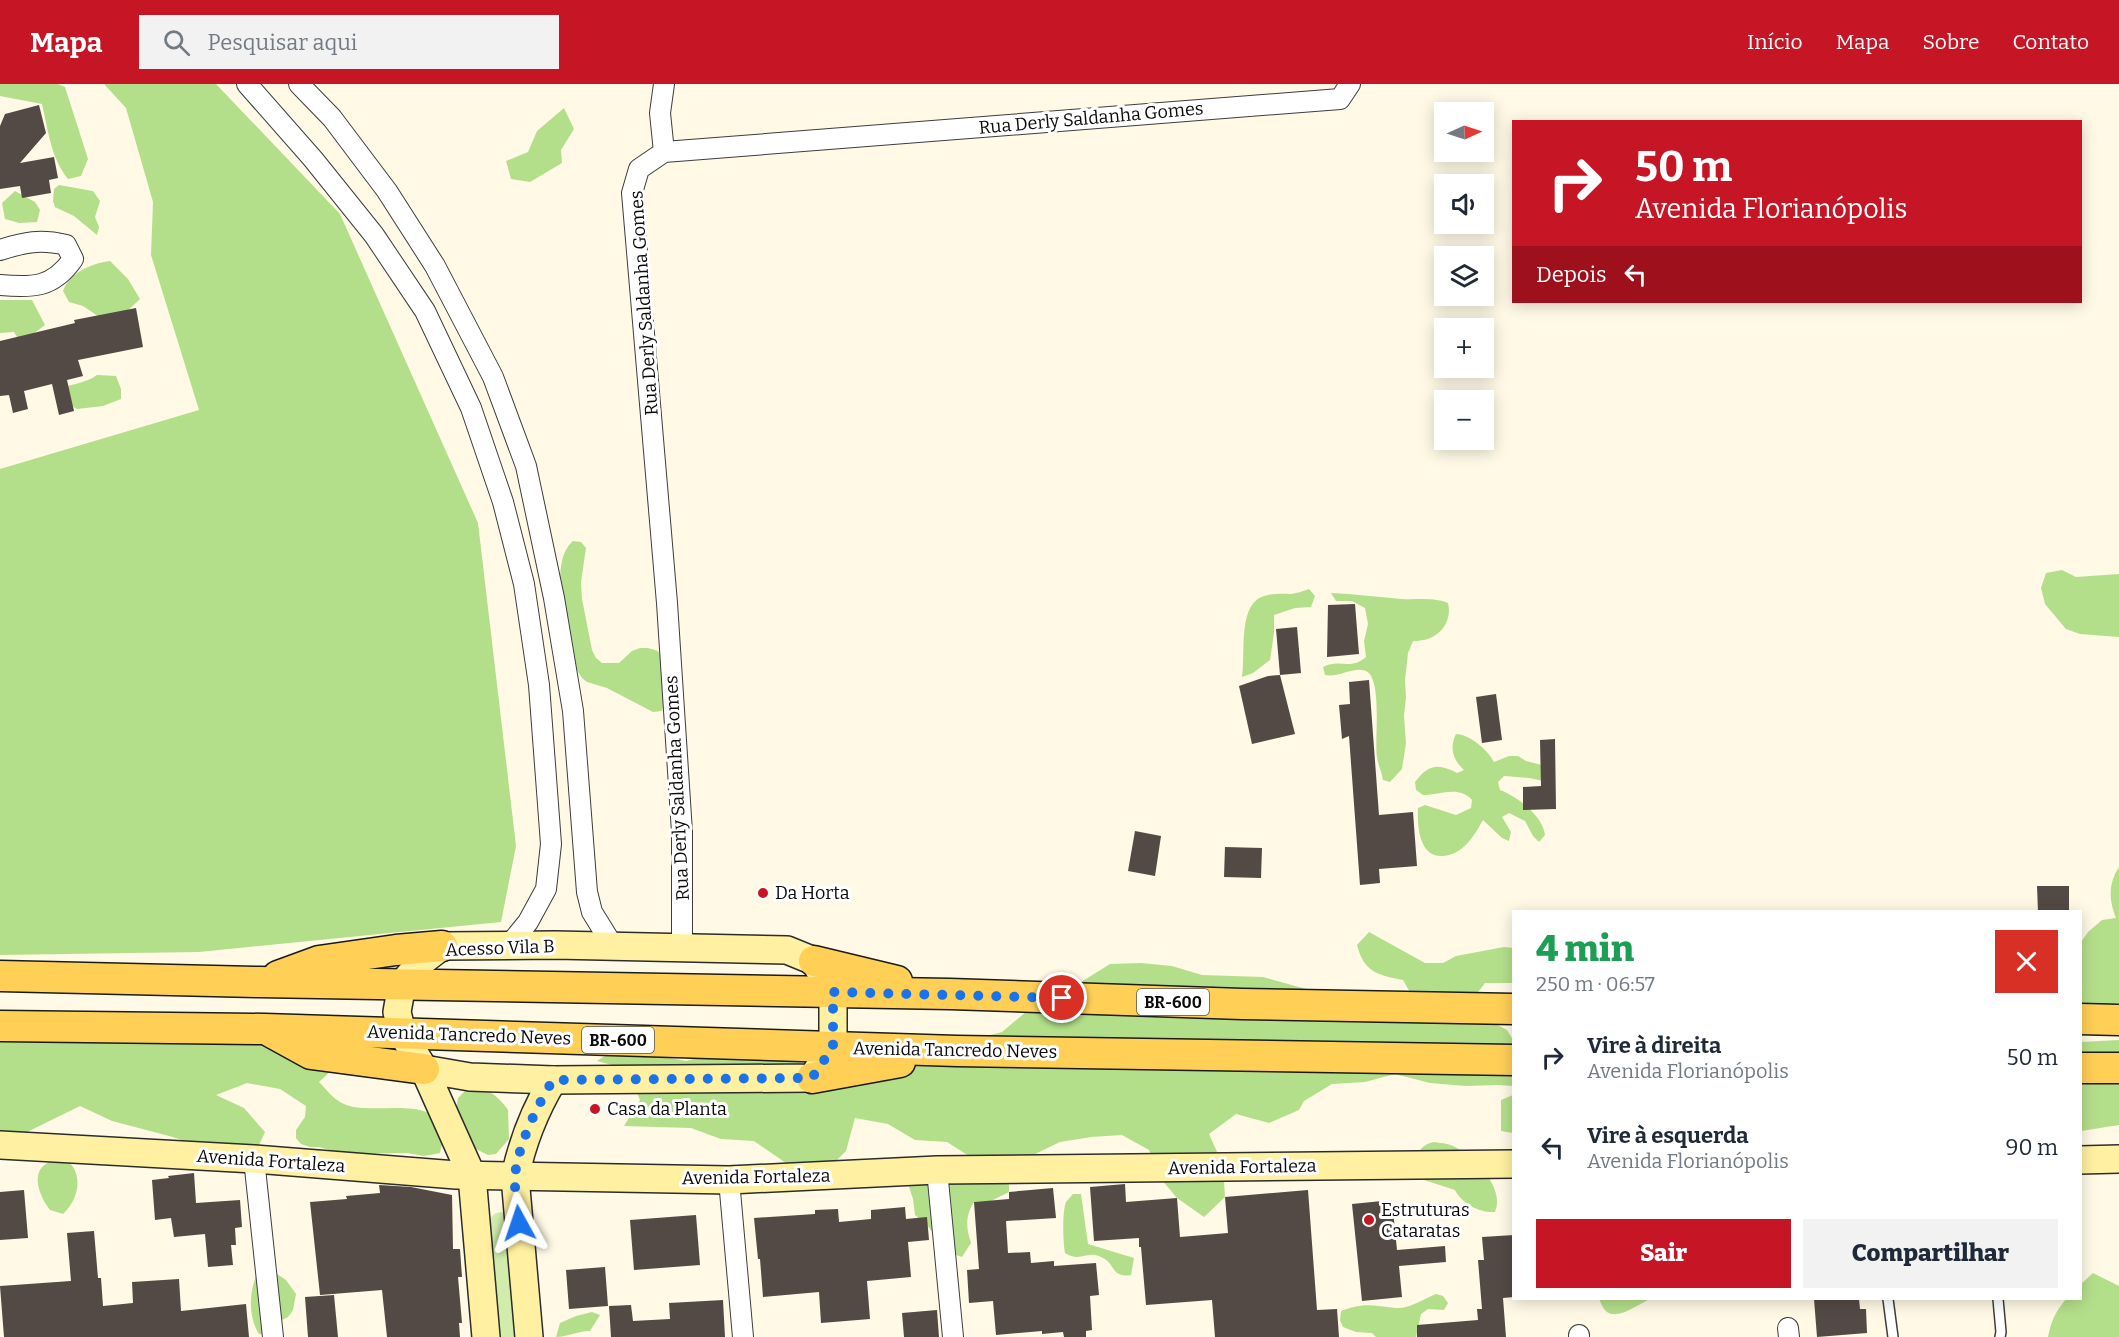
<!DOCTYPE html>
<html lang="pt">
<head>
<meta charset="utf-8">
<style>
	body { margin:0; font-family:Bitter,serif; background:#f2f2f3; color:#1f2937; height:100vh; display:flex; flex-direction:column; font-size:22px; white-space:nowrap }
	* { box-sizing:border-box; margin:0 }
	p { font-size:20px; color:#747a83 }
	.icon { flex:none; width:33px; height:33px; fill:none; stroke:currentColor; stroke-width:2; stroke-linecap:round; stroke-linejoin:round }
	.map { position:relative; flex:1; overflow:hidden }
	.sheet { position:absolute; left:1512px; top:826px; width:570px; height:390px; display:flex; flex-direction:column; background:#fff; border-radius:0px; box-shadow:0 3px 15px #0003 }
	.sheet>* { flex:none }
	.guide { position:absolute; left:1512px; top:36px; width:570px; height:183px; border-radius:0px; box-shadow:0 3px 15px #0003; background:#c61524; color:#fff; overflow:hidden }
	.needle { width:39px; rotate:87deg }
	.tools { position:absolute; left:1434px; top:18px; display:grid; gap:12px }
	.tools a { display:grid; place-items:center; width:60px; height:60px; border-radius:0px; background:#fff; box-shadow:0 3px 15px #0003; font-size:30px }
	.pin { position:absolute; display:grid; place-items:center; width:51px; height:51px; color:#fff; margin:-26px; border:3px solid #fff; border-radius:50%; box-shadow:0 2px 6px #0007 }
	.me { position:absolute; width:66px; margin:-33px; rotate:355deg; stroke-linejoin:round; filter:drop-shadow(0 0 4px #0008) }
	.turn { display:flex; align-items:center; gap:21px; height:126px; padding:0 24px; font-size:27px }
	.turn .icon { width:78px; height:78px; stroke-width:2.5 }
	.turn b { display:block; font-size:42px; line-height:51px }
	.then { display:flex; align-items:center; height:57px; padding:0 24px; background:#0003; gap:12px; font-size:22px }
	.round { display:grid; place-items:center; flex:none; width:63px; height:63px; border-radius:0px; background:#f2f2f3 }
	.summary { display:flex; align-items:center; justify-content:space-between; height:102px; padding:0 24px }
	h1 { font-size:36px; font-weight:800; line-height:45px; color:#1e9e55 }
	.action { display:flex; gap:12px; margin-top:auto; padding:12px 24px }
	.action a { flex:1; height:69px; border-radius:0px; background:#c61524; color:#fff; font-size:24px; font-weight:800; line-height:69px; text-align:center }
	.action a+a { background:#f2f2f3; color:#1f2937 }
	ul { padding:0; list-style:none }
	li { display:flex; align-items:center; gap:18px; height:90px; padding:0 24px }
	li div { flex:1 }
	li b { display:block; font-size:22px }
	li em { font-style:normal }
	header { display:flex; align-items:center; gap:36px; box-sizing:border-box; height:84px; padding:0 30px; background:#c61524; color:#fff }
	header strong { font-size:28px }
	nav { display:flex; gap:33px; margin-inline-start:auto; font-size:21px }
	.search { width:420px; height:54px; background:#f2f2f3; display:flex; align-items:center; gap:15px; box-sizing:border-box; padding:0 21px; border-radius:0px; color:#747a83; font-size:22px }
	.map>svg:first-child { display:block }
	.green { fill:#d0edac }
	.forest { fill:#b4df8a }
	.building { fill:#534a45 }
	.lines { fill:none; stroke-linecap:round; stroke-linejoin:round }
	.lane-casing { stroke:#3d3d3d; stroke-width:12 }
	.street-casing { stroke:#3d3d3d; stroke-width:22 }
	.secondary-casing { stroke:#2c2c2c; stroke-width:30 }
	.primary-casing { stroke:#1b1b1b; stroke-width:33 }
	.lane { stroke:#fff; stroke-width:9 }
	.street { stroke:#fff; stroke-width:20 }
	.secondary { stroke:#fff1a1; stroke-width:27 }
	.primary { stroke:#ffcf56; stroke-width:30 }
	.route { stroke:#1a73e8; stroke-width:10; stroke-dasharray:0 18 }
	.poi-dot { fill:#c61524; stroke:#fff; stroke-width:2 }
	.labels { text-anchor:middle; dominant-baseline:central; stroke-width:6; stroke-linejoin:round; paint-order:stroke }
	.shield { fill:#fff; stroke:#545454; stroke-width:1.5 }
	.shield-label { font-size:16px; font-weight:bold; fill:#0a0a0a }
	.street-label { font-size:18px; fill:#0a0a0a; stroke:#fff }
	.poi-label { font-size:18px; fill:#0a0a0a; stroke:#fff; text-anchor:start }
</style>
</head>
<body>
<header>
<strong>Mapa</strong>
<div class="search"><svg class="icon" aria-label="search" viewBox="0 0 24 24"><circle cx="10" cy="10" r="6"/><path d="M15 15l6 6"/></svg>Pesquisar aqui</div>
<nav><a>Início</a><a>Mapa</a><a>Sobre</a><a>Contato</a></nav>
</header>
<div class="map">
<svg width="2119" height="1253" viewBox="0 0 2119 1253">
	<rect width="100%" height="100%" fill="#fff9e6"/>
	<polygon class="green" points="501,1128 509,1130 522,1253 497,1253 489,1136 494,1130"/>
	<g class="forest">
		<path d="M 0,0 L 58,0 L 65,3 L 88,75 L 81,92 L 68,95 C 51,74 48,46 42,20 L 0,12 Z"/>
		<polygon points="104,0 216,0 340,130 478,439 516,762 501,838 199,868 0,871 0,385 199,326 151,171 153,118 126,24"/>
		<polygon points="564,24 574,45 561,66 562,79 530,98 511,95 506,77 528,68 537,47"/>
		<polygon points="59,101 93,107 100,117 95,133 99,143 97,151 74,132 55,123 53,117 54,105"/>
		<polygon points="15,107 35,118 40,126 37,138 19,139 5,135 2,119"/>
		<path d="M 110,177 L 128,195 L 140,215 L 121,233 L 101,234 L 83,222 L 69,218 L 63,207 C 69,189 92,179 110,177 Z"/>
		<polygon points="0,216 32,216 45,241 21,259 14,248 0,249"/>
		<path d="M 97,291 L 116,292 L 121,305 L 121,315 L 103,322 L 77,325 L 57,313 L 55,306 C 69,300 85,300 97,291 Z"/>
		<path d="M 573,457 L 581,458 L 586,464 L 581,498 L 582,515 L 592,566 L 596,574 L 602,579 L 619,579 L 632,567 L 640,564 L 648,564 L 658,567 C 667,585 667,608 662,627 L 653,628 L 607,604 L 587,598 L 582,594 L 575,583 C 569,552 546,480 573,457 Z"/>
		<polygon points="2062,486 2076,493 2119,490 2119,553 2080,550 2066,545 2045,520 2041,504 2046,489"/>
		<path d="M 1309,505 L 1315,512 L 1311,523 L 1295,524 L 1274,531 L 1274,549 L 1270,576 L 1253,589 L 1242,593 C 1246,572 1237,520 1264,512 C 1273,509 1282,510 1291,510 C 1298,509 1303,507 1309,505 Z"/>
		<path d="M 1331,509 C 1355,510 1378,513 1401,515 C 1418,516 1432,513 1448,519 C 1453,541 1436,558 1413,557 L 1408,569 L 1405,596 L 1406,614 L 1404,631 L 1406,659 L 1402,685 L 1390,698 L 1383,696 C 1382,688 1378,681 1377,673 C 1374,657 1383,595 1366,587 C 1354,582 1339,594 1325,591 L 1323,583 C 1340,574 1350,587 1366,573 L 1364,557 L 1368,540 L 1365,524 L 1352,517 L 1336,517 Z"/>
		<path d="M 1456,650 C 1469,650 1488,666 1494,678 L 1509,672 L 1518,672 L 1526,677 L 1542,681 L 1544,697 L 1529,694 L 1504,692 L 1498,698 L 1500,706 C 1518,713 1543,732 1545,751 L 1539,758 L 1533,752 L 1525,737 L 1509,729 L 1502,733 L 1511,748 L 1509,757 L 1502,754 L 1483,736 C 1476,748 1467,765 1452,770 C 1420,781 1417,745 1418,724 L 1425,721 L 1456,731 L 1471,724 L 1472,716 C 1459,701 1440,711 1423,711 L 1416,706 L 1415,698 C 1428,680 1439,679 1457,689 L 1464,686 C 1453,676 1449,664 1456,650 Z"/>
		<path d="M 2119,783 L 2119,919 L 2081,926 L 2081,858 L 2088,848 L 2102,836 L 2116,834 C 2109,816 2108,800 2119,783 Z"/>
		<path d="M 1369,848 L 1425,879 L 1443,879 L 1456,872 L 1504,863 L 1513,864 L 1513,899 L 1485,899 L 1475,912 L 1411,910 L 1403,896 C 1377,891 1364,888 1357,861 Z"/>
		<path d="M 1141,879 L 1172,882 L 1202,891 L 1263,893 L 1335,913 L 1350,908 L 1365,906 L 1380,908 L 1494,939 L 1507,946 L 1513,956 L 1514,1002 L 1497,1001 L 1466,1002 L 1430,999 L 1395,990 L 1365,998 L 1332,1000 L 1304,1017 L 1299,1026 L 1269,1039 L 1236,1030 L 1209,1050 L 1223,1081 L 1225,1113 L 1204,1133 L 1177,1114 L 1161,1095 L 1149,1066 L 1122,1051 L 1091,1053 L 1060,1058 L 1031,1072 L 1009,1092 L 1009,1108 L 991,1117 L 974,1118 C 965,1132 966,1144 971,1159 L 962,1173 L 947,1168 L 927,1141 L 915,1131 L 913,1115 L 908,1100 L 980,1079 L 947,1058 L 915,1056 L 888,1040 L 855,1034 L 846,1067 L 827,1086 L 796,1086 L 754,1057 L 721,1055 L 691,1044 L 624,1042 L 640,1016 L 627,985 L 597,977 L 624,959 L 654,971 L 686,977 L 718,969 L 782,969 L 810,983 L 902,952 L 933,950 L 971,956 L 1002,948 L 1027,927 L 1057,913 L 1110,880 Z"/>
		<path d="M 0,950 L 256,954 L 332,986 L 319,998 C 326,1005 334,1016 344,1020 C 372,1033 437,1008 444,1050 C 444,1056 441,1063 440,1069 L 424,1072 L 407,1069 L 343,1070 L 319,1063 L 310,1063 L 301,1060 L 296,1054 L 296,1046 L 305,1033 L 306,1022 L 280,1005 L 247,999 L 216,1011 L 244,1024 L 265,1048 L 255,1070 L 204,1064 L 173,1053 L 112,1037 L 80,1022 L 23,1050 L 0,1051 Z"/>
		<polygon points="2119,956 2119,1041 2081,1047 2080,958"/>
		<path d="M 470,1002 C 486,1002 499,1013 508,1026 L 509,1055 L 496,1070 L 488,1071 L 474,1064 L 455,1031 L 458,1014 Z"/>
		<polygon points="1513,1011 1513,1049 1501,1047 1501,1016"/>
		<path d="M 1434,1058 C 1440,1059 1447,1059 1453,1062 C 1473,1071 1506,1104 1495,1128 C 1480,1129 1462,1120 1455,1106 L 1424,1096 L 1416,1090 C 1416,1074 1416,1062 1434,1058 Z"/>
		<path d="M 52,1077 L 68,1077 C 84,1092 78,1116 63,1130 L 50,1126 C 39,1112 28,1085 52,1077 Z"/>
		<path d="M 1073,1110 L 1081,1110 L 1088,1160 L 1134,1174 L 1131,1191 C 1110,1194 1116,1179 1101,1173 C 1088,1166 1080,1179 1065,1169 C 1063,1159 1062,1128 1066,1118 C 1067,1117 1073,1110 1073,1110 Z"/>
		<path d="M 271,1186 L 286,1196 L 296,1210 L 293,1226 L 288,1233 L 280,1237 L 273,1252 L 259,1250 C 248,1233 249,1207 257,1190 Z"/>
		<path d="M 2093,1189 L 2119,1202 L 2119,1253 L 2048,1253 C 2051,1237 2056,1227 2066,1215 L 2080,1215 L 2081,1200 Z"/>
		<path d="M 1436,1210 L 1443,1212 L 1448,1219 L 1444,1226 L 1428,1225 L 1421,1230 L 1416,1253 L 1376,1253 L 1372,1249 L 1356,1248 L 1343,1243 L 1340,1236 L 1341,1227 C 1365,1218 1373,1222 1396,1224 C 1410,1225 1423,1215 1436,1210 Z"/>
		<path d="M 1599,1215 L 1650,1215 C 1639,1220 1618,1236 1607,1228 C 1603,1225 1601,1219 1599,1215 Z"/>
		<path d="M 592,1228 L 600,1231 L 590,1247 C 577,1247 568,1253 556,1253 L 560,1239 L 576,1232 Z"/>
	</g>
	<g class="building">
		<polygon points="39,21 46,49 20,79 54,73 58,94 49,96 51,109 22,114 20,102 0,105 0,42 5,30"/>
		<polygon points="136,224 143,263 78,276 83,292 67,296 74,327 59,331 52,300 24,307 28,325 13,329 9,311 0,312 0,257 75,239 74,236"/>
		<polygon points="1355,520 1359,570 1327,573 1328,521"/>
		<polygon points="1297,543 1301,589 1280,591 1276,545"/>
		<polygon points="1280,591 1295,650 1252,660 1239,602 1268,592"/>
		<polygon points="1369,596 1379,731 1413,728 1417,782 1379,785 1380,799 1360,801 1349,652 1342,655 1339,621 1350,620 1349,598"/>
		<polygon points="1496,610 1502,656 1482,659 1476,613"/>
		<polygon points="1555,655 1556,725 1523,726 1523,703 1541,702 1540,656"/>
		<polygon points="1135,747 1161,752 1155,792 1128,787"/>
		<polygon points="1225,763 1262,764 1261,794 1224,793"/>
		<polygon points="2037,802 2069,802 2069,828 2038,828"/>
		<polygon points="194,1089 196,1119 240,1116 242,1143 235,1144 236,1161 231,1161 233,1181 208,1183 205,1150 174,1153 171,1134 155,1136 152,1096 169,1094 168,1092"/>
		<polygon points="1125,1100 1126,1118 1177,1114 1180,1153 1228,1149 1225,1113 1308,1106 1317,1226 1337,1225 1339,1253 1215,1253 1212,1216 1146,1221 1141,1163 1139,1163 1139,1154 1094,1157 1090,1103"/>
		<polygon points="379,1101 411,1103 452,1111 453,1165 460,1165 462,1193 458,1193 462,1239 459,1239 460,1253 387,1253 382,1206 320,1211 310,1118 347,1115 346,1112 380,1109"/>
		<polygon points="1053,1104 1056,1134 1006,1137 1008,1169 1030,1168 1031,1179 1054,1177 1054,1182 1096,1179 1099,1211 1090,1212 1092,1246 1086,1247 1086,1253 1064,1253 1063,1248 1042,1250 1042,1247 996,1251 993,1217 969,1219 967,1186 979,1185 974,1118 1009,1115 1009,1108"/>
		<polygon points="24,1106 28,1154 0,1156 0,1108"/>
		<polygon points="1392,1116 1397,1166 1445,1162 1446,1178 1399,1182 1402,1213 1362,1217 1352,1120"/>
		<polygon points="905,1123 906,1135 927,1133 929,1156 908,1158 911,1193 867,1197 870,1235 821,1239 819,1208 763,1213 760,1175 758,1175 754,1134 815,1130 815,1126 838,1125 839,1138 871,1135 871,1126"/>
		<polygon points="696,1131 700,1181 634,1186 630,1136"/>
		<polygon points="94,1147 98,1194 101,1194 103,1222 133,1219 132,1198 179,1195 181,1227 246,1220 249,1253 4,1253 0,1202 71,1197 67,1149"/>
		<polygon points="1514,1151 1514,1213 1503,1214 1506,1253 1417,1253 1417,1241 1478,1236 1477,1225 1482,1225 1478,1176 1484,1176 1482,1153"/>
		<polygon points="605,1183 608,1222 569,1225 566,1186"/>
		<polygon points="334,1211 338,1253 308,1253 305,1213"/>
		<polygon points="1814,1215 1859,1215 1860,1225 1866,1225 1867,1249 1817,1253"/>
		<polygon points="723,1216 725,1253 611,1253 609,1222 631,1221 633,1237 670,1235 669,1219"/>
		<polygon points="937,1226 939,1253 904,1253 902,1229"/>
	</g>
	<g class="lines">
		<g class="lane-casing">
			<g id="lane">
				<polyline points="1888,1215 1893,1253"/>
				<polyline points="1998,1215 2001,1248 2000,1253"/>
			</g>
		</g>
		<g class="street-casing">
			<g id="street">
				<polyline points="247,0 313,75 374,151 425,227 471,324 503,418 524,500 539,601 551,760 546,805 528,838 510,860"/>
				<polyline points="299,0 332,34 387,107 435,182 493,293 526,382 554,514 573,627 587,808 592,828 613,862"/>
				<polyline points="664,0 660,29 664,68"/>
				<path d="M 0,166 C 25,158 40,155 66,161 L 73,175 C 53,204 32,204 0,201"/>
				<polyline points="682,863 682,748 667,519 632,109 639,85 664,68 1340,15 1350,0"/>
				<polyline points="254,1075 273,1253"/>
				<polyline points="937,1086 953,1253"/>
				<polyline points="729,1096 743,1253"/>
				<polyline points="1788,1244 1789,1253"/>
				<polyline points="1579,1251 1579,1253"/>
			</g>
		</g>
		<g class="secondary-casing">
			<g id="secondary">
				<polyline points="424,985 470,993 553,996 812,994 833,963 833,908 814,877 787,866 555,861 442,862 420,879 402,900 397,928 402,949 424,985 472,1092 486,1253"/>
				<polyline points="0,1061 254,1075 456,1091 729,1096 937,1086 1514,1080"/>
				<polyline points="2080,1076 2119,1075"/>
				<path d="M 529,1253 L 515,1093 C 522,1059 535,1026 553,996"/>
			</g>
		</g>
		<g class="primary-casing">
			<g id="primary">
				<polyline points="814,877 897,897"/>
				<polyline points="0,892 259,898 950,910 1242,920 1514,925"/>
				<polyline points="278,892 319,877 396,866 442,862"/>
				<polyline points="2080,935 2119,936"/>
				<polyline points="0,942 265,945 957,967 1514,976"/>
				<polyline points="271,948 311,970 424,985"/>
				<polyline points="2080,984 2119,984"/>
				<polyline points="812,994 900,978"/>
			</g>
		</g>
		<use href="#lane" class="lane"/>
		<use href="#street" class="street"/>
		<use href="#secondary" class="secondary"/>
		<use href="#primary" class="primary"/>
	</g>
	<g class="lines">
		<path class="route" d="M 519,1139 C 518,1124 514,1107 515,1092 C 518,1061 537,1022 553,996 L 812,994 L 833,963 L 833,908 L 1062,914"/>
	</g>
	<g class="poi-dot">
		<circle cx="763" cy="809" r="6"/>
		<circle cx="595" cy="1025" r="6"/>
		<circle cx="1369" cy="1136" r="6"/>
	</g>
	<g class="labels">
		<g class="shield">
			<rect x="1137" y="905" width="72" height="26" rx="4.5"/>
			<rect x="582" y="943" width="72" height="26" rx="4.5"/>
		</g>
		<g class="shield-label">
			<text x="1173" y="918">BR-600</text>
			<text x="618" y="956">BR-600</text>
		</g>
		<g class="street-label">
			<text transform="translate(1091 34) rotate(-5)">Rua Derly Saldanha Gomes</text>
			<text transform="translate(644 219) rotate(-94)">Rua Derly Saldanha Gomes</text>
			<text transform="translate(677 704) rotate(-93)">Rua Derly Saldanha Gomes</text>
			<text transform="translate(500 864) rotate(-2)">Acesso Vila B</text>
			<text transform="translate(469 951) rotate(2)">Avenida Tancredo Neves</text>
			<text transform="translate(955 966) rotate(1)">Avenida Tancredo Neves</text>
			<text transform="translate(271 1077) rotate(4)">Avenida Fortaleza</text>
			<text transform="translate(1242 1083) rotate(-1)">Avenida Fortaleza</text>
			<text transform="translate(756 1093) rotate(-1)">Avenida Fortaleza</text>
		</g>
		<g class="poi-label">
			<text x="775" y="809">Da Horta</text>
			<text x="607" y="1025">Casa da Planta</text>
			<text x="1381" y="1126">Estruturas<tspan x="1381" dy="21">Cataratas</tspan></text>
		</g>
	</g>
</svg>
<div class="tools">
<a><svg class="needle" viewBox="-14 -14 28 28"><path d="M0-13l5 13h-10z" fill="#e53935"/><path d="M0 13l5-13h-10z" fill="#747a83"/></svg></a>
<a><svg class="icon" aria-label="sound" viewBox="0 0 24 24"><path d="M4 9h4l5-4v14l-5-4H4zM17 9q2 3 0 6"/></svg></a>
<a><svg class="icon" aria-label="layers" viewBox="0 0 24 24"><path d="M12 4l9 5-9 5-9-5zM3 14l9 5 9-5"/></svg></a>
<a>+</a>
<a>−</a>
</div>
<div class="pin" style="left:1062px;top:914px;background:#d93025"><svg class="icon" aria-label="arrive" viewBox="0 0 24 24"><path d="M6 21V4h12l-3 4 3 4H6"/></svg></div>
<svg class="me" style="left:519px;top:1139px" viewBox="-20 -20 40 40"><path d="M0-17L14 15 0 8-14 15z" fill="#1a73e8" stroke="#fff" stroke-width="4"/></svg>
<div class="guide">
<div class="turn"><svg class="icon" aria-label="right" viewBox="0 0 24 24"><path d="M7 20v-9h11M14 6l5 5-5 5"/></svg><div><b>50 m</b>Avenida Florianópolis</div></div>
<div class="then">Depois<svg class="icon" aria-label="left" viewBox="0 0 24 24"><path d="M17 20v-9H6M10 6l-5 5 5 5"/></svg></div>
</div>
<section class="sheet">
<div class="summary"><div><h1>4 min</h1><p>250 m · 06:57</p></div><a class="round" style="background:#d93025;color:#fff"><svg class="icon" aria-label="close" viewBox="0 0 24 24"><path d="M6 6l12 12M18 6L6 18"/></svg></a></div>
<ul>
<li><svg class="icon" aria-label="right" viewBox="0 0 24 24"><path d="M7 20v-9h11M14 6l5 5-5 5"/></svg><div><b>Vire à direita</b><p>Avenida Florianópolis</p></div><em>50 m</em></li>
<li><svg class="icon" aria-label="left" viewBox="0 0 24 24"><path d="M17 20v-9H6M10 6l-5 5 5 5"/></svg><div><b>Vire à esquerda</b><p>Avenida Florianópolis</p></div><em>90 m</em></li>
</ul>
<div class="action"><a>Sair</a><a>Compartilhar</a></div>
</section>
</div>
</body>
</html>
